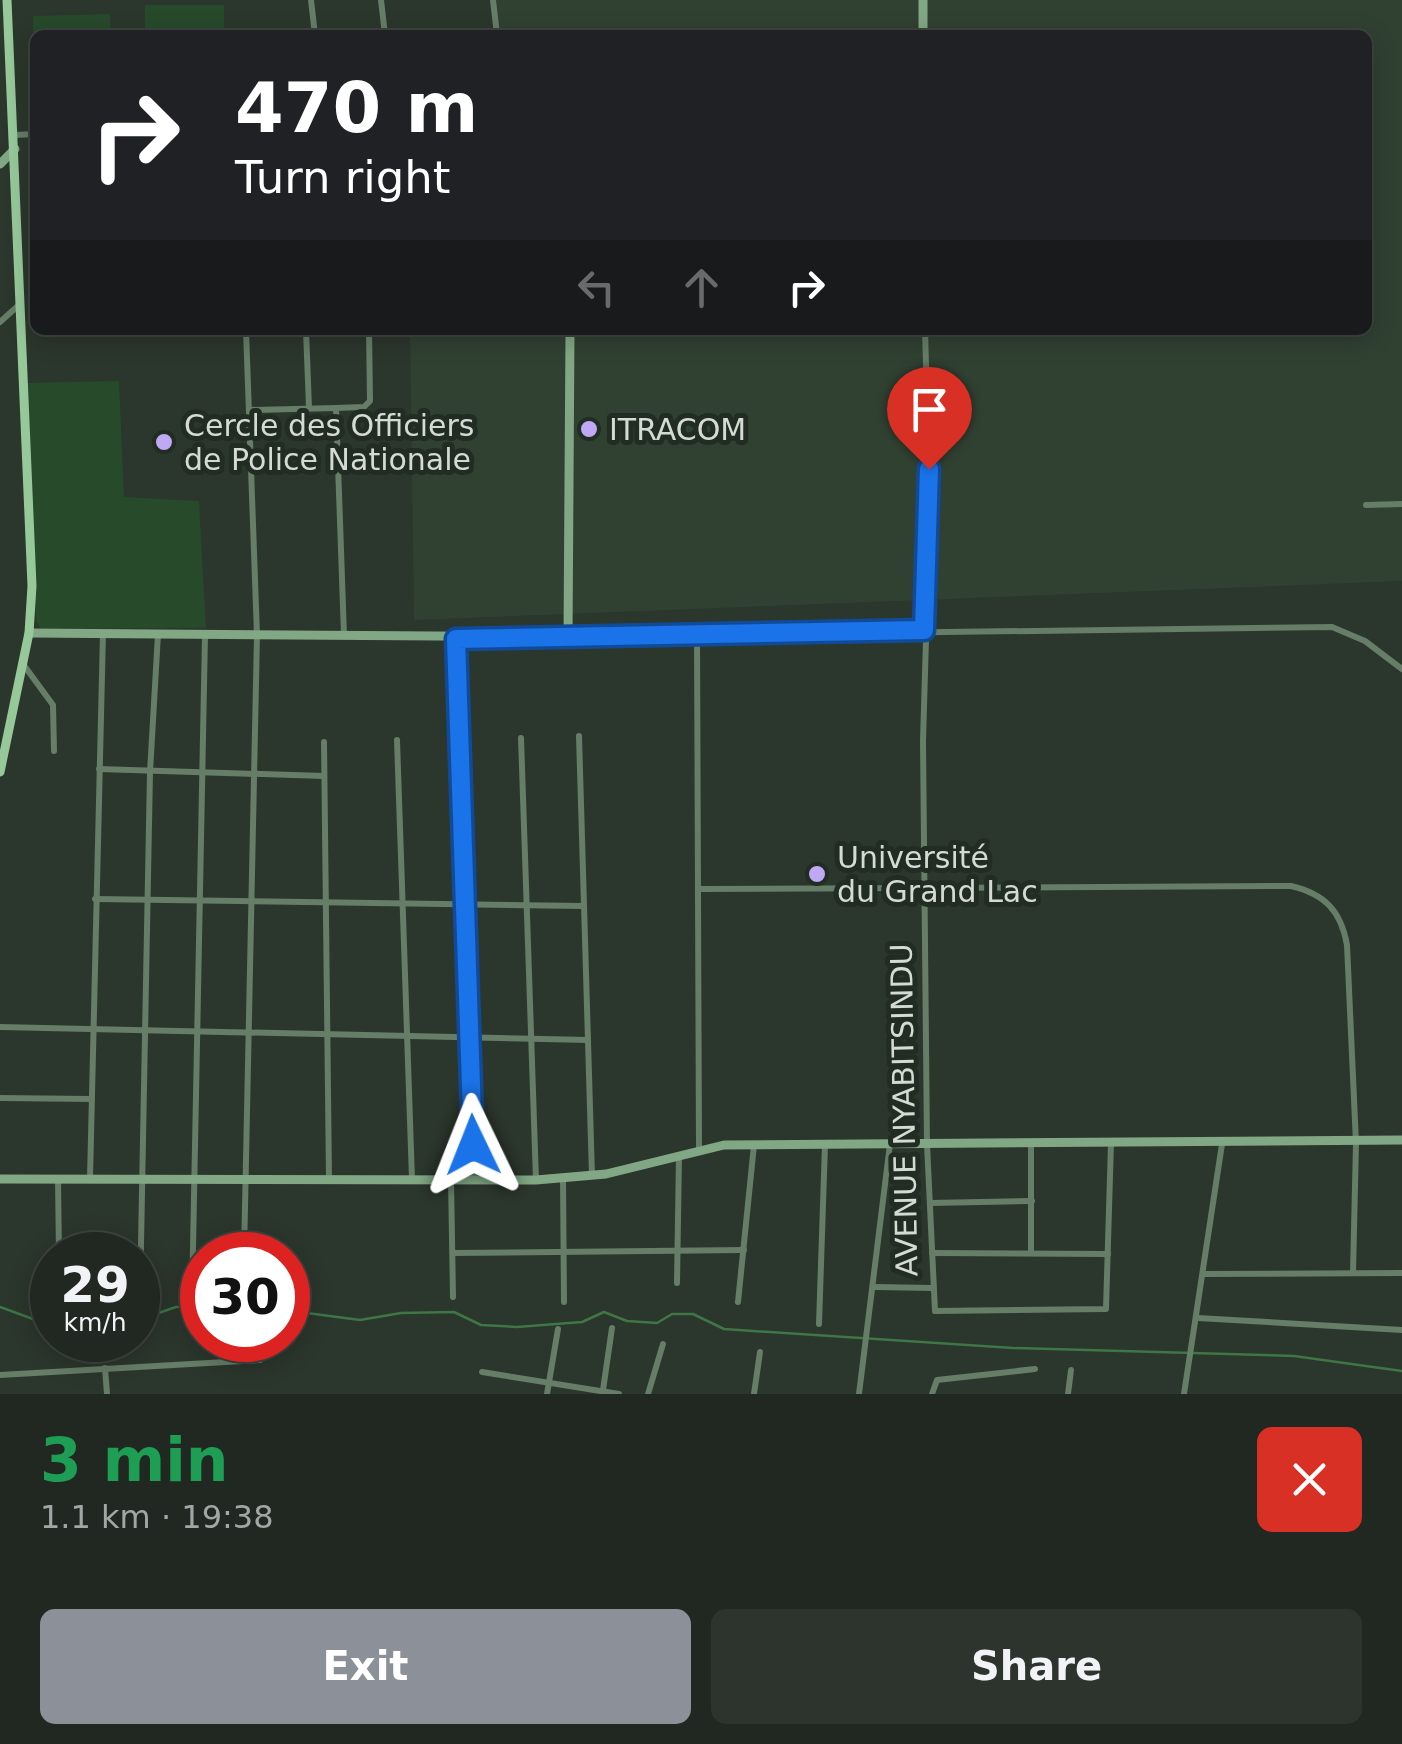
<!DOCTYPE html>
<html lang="en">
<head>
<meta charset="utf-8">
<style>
	body { margin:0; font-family:"DejaVu Sans",sans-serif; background:#2d342e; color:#f1f3f6; height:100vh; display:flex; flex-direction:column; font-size:38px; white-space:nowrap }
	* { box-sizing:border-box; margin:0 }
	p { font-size:32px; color:#a2a6a5 }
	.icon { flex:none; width:55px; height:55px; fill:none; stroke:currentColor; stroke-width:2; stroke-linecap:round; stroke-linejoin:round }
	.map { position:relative; height:1394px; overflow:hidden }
	.details { display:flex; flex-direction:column; background:#202821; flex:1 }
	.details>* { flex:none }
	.banner { position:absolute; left:30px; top:30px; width:1342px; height:305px; border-radius:15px; box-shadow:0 5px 25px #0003,0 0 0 2px #3d443f; background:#202124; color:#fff; overflow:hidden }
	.speed { position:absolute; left:30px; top:1232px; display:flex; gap:20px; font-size:50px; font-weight:700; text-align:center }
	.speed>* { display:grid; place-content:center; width:130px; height:130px; border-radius:50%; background:#202821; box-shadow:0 5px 25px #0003,0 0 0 2px #3d443f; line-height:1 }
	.speed small { font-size:25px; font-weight:400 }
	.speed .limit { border:15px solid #d22; background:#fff; color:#111 }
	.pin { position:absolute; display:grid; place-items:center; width:85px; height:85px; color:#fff; margin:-102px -42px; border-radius:50% 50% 50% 0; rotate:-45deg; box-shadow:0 0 10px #0007 }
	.pin .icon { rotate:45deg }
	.me { position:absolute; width:110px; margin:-55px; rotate:358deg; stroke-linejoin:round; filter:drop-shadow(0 0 8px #0008) }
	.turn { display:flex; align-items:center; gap:35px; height:210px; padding:0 40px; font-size:45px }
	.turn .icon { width:130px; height:130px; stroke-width:2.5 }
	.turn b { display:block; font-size:70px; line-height:85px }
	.lanes { display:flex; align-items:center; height:95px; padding:0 40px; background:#0003; justify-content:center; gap:50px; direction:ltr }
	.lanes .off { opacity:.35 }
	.round { display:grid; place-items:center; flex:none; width:105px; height:105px; border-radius:15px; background:#2d342e }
	.head { display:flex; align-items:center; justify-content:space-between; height:170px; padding:0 40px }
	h1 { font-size:60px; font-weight:700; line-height:75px; color:#1e9e55 }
	.cta { display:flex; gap:20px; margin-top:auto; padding:20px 40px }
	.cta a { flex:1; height:115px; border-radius:15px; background:#8c9099; color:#fff; font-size:40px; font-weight:700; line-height:115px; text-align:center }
	.cta a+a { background:#2d342e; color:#f1f3f6 }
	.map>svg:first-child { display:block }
	.built { fill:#304031 }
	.green { fill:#274a2b }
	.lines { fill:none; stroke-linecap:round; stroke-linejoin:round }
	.stream { stroke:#3e7645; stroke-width:2.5 }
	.street { stroke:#667d67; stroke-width:6 }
	.secondary { stroke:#81a784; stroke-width:9 }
	.primary { stroke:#96c89a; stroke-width:9 }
	.route-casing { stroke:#114b97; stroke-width:25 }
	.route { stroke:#1a73e8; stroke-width:18 }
	.poi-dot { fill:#bfa9f4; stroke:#212c22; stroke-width:4 }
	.labels { text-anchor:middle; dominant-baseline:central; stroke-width:10; stroke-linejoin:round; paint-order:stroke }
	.poi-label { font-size:30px; fill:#d4dbd4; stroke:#212c22; text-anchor:start }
	.street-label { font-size:30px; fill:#d4dbd4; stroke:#212c22 }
</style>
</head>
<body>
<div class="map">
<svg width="1402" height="1394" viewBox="0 0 1402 1394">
	<rect width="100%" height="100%" fill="#2b362c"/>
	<polygon class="built" points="494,0 1402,0 1402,581 414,620 410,330 1368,330 1368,35 499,35"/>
	<g class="green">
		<rect x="145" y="5" width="79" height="30"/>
		<polygon points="110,14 111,35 35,35 35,95 33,16"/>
		<polygon points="119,381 124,497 199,501 206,628 41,629 36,620 24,383"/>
	</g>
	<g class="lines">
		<g class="stream">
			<polyline points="0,1307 52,1326"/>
			<polyline points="288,1318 307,1313 360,1320 401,1313 454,1312 481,1325 517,1327 582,1322 604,1312 627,1321 657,1323 672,1314 693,1314 724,1329 1013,1348 1294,1356 1402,1371"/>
			<polyline points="138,1320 176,1307 202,1306"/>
		</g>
		<g class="street">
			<polyline points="311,0 315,35"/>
			<polyline points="381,0 385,35"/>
			<polyline points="493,0 497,35"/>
			<polyline points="15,135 35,134"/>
			<polyline points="0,322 20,304"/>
			<polyline points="306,330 309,408"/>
			<polyline points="925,330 930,503 923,741 927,1144 935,1311 1106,1309 1111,1143"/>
			<polyline points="249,410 336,408"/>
			<polyline points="1366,505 1402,504"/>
			<polyline points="344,635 336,408 364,407 370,401 369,330"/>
			<polyline points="697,635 699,1149"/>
			<polyline points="568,637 1332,627 1365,641 1402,669"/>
			<polyline points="456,639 474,1180"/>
			<polyline points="23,664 53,705 54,751"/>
			<polyline points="579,736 592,1176"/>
			<polyline points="521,738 536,1180"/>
			<polyline points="397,740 412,1179"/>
			<polyline points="324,742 329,1179"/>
			<polyline points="99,769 324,776"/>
			<path d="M 699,889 L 1291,886 C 1325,894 1341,911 1347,945 L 1356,1143 L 1353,1273"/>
			<polyline points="95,899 583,906"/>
			<polyline points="0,1027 588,1040"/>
			<polyline points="0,1098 92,1099"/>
			<polyline points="58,1179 59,1255"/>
			<polyline points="90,1179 103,633"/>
			<polyline points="563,1179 564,1302"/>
			<polyline points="451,1180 453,1297"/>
			<polyline points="931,1203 1032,1201"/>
			<polyline points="1031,1252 1031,1144"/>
			<polyline points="453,1253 744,1250"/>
			<polyline points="932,1253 1108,1254"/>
			<polyline points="59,1254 141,1251"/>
			<polyline points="244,1255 257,635 246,330"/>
			<polyline points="1203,1274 1402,1273"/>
			<polyline points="677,1283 679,1155"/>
			<polyline points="875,1287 932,1288"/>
			<polyline points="140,1297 150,772 158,634"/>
			<polyline points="192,1299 205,635"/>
			<polyline points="738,1302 754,1145"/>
			<polyline points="1198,1318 1402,1330"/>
			<polyline points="819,1324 825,1145"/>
			<polyline points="105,1368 107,1394"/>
			<polyline points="482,1372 619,1394"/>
			<polyline points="0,1375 260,1360"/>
			<polyline points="603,1390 612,1328"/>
			<polyline points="547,1394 558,1329"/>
			<polyline points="648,1394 663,1344"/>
			<polyline points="754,1394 760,1352"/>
			<polyline points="859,1394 890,1144"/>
			<polyline points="932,1394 937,1380 1035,1369"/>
			<polyline points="1068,1394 1071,1370"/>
			<polyline points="1184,1394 1222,1144"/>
		</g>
		<g class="secondary">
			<polyline points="923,0 923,35"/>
			<polyline points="0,164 15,149"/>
			<polyline points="29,633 568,637 570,330"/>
			<polyline points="0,1179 536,1180 606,1174 724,1145 1402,1140"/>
		</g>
		<polyline class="primary" points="0,772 29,633 32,586 7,0"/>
	</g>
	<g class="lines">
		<g class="route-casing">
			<polyline id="route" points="473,1145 456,639 924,630 929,469"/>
		</g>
		<use href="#route" class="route"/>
	</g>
	<g class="poi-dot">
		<circle cx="589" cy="429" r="10"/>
		<circle cx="164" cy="442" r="10"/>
		<circle cx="817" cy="874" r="10"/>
	</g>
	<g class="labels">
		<g class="poi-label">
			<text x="184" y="425">Cercle des Officiers<tspan x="184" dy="34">de Police Nationale</tspan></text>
			<text x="609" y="429">ITRACOM</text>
			<text x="837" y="857">Université<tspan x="837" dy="34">du Grand Lac</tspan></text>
		</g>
		<g class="street-label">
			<text transform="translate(904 1110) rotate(-91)">AVENUE NYABITSINDU</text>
		</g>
	</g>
</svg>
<div class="speed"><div>29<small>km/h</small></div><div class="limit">30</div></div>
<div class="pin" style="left:929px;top:469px;background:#d93025"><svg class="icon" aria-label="arrive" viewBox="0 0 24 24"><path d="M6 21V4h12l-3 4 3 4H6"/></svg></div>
<svg class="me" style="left:473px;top:1145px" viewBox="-20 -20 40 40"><path d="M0-17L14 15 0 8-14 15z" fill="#1a73e8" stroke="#fff" stroke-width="4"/></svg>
<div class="banner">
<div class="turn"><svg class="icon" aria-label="right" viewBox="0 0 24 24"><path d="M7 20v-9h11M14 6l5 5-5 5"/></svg><div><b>470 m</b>Turn right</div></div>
<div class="lanes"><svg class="icon off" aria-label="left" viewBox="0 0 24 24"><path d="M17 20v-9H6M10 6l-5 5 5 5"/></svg><svg class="icon off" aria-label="ahead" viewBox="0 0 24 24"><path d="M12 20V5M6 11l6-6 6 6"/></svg><svg class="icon" aria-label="right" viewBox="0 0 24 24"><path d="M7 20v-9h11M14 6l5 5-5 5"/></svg></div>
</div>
</div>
<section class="details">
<div class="head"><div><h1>3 min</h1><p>1.1 km · 19:38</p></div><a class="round" style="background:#d93025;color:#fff"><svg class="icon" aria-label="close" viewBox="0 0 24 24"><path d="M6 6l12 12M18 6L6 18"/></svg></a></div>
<div class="cta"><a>Exit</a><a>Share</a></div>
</section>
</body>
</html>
